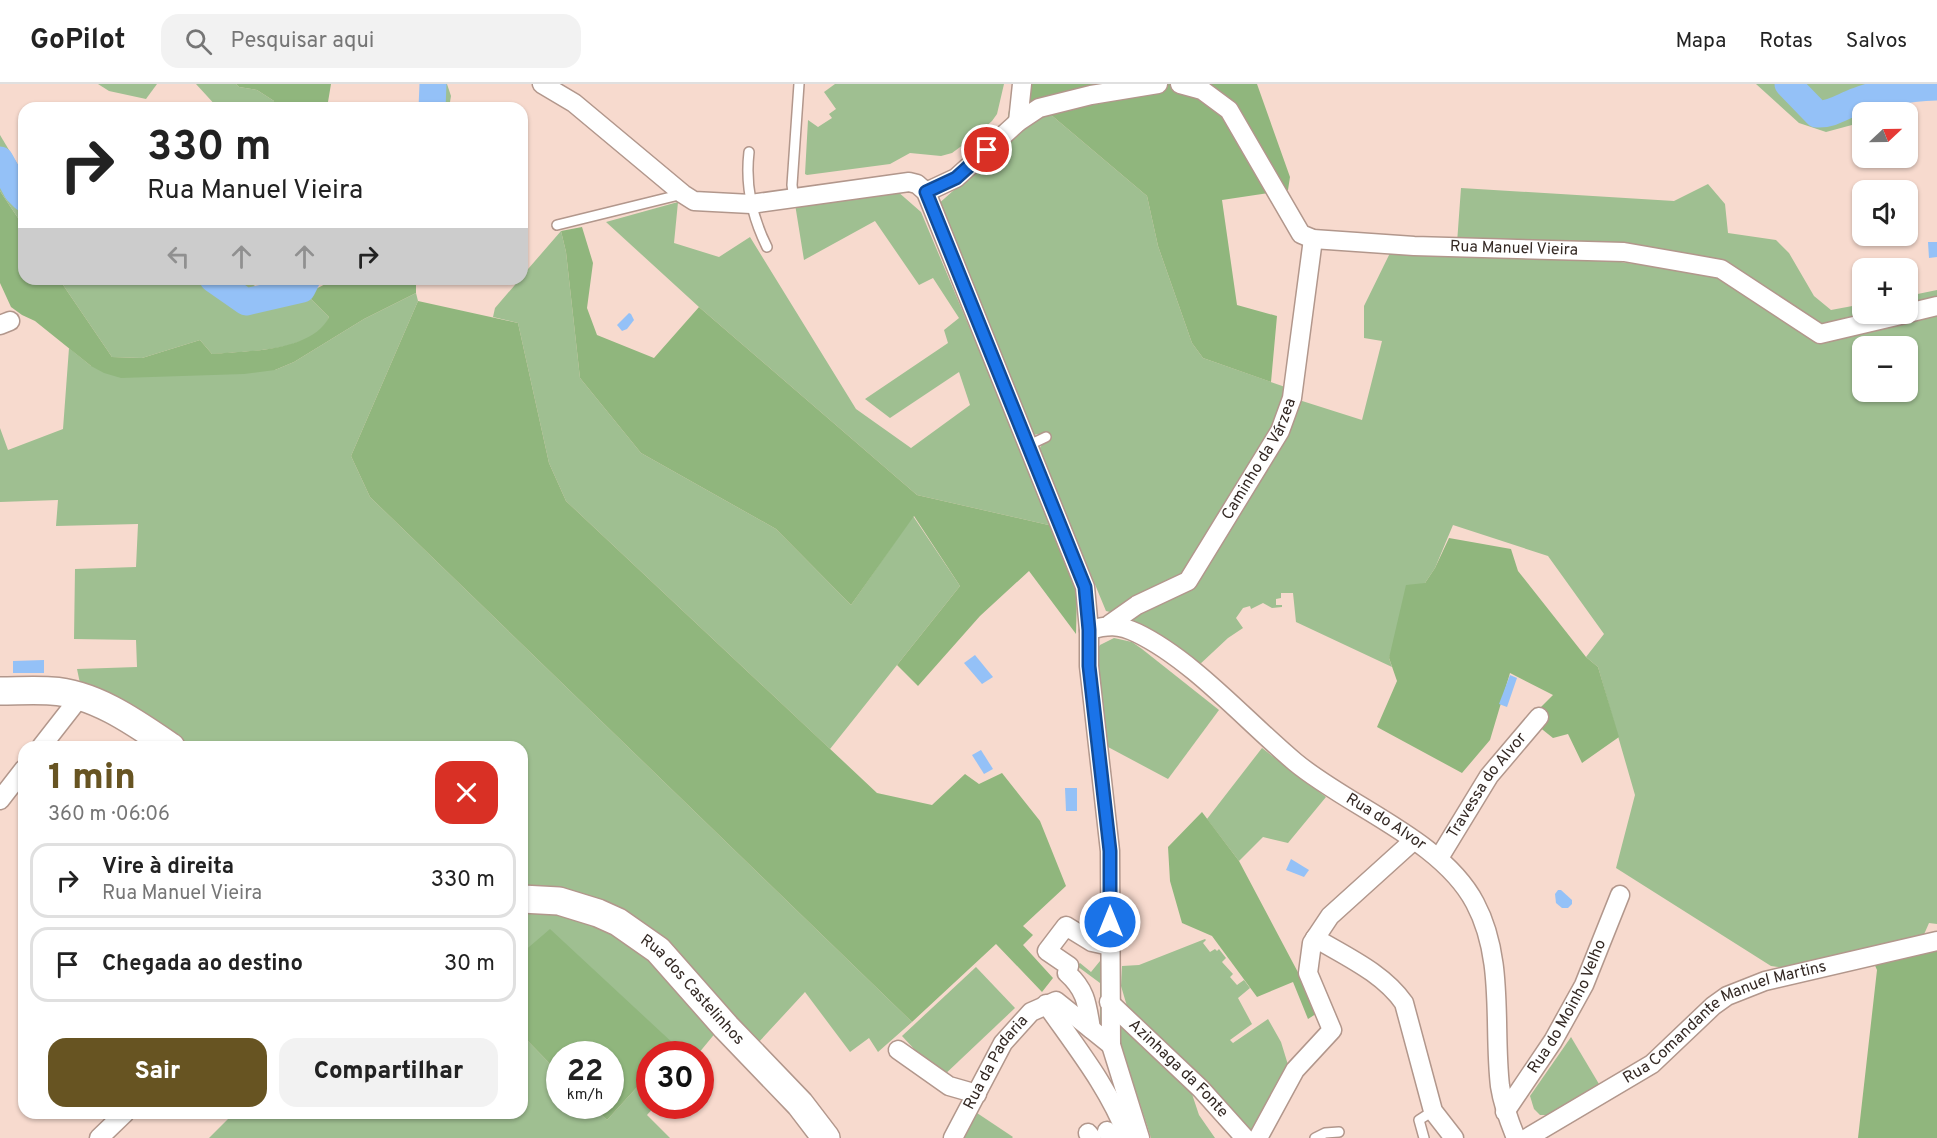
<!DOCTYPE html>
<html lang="pt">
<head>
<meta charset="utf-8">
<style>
	body { margin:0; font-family:Overpass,sans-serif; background:#f2f2f2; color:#222; height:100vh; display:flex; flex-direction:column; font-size:22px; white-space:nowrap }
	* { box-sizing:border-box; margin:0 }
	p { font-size:20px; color:#767676 }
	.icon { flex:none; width:33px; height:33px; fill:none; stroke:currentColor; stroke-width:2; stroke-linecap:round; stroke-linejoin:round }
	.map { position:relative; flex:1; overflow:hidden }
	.panel { position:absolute; left:18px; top:657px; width:510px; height:378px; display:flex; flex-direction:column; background:#fff; border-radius:18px; box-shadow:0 2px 4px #0004 }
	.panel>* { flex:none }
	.guide { position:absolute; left:18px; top:18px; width:510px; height:183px; border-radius:18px; box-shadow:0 2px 4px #0004; background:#fff; color:#222; overflow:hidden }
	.needle { width:39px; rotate:68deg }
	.fabs { position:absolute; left:1852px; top:18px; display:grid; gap:12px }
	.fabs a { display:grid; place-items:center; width:66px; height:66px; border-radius:12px; background:#fff; box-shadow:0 2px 4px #0004; font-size:30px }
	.speed { position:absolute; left:546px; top:957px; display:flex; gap:12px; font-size:30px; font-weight:700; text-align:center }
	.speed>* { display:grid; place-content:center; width:78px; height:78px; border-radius:50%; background:#fff; box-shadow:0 2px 4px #0004; line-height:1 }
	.speed small { font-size:15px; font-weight:400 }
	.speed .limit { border:9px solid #d22; background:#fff; color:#111 }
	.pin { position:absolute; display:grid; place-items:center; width:51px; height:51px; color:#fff; margin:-26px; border:3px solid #fff; border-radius:50%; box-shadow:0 2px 6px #0007 }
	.me { position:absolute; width:66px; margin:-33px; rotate:0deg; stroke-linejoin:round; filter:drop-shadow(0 0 4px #0008) }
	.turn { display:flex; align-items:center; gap:21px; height:126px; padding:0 30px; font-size:27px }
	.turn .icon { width:78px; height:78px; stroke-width:2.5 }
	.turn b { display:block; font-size:42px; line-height:51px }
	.lanes { display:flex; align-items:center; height:57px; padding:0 30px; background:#0003; justify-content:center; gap:30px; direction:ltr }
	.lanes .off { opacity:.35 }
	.round { display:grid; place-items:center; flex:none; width:63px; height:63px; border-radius:18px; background:#f2f2f2 }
	.overview { display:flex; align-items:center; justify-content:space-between; height:102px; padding:0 30px }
	h1 { font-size:36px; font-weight:800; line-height:45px; color:#675422 }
	.button { display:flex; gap:12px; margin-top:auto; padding:12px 30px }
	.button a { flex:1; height:69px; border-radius:18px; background:#675422; color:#fff; font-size:24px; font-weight:800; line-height:69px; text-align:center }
	.button a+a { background:#f2f2f2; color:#222 }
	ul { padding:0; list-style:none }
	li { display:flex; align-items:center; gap:18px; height:75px; margin:0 12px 9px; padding:0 18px; border:3px solid #e0e0e0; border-radius:18px }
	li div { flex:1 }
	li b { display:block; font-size:22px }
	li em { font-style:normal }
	header { display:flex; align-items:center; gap:36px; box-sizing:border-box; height:84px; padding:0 30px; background:#fff; border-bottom:2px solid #e0e0e0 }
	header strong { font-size:28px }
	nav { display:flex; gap:33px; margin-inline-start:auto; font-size:21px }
	.search { width:420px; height:54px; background:#f2f2f2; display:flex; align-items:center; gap:15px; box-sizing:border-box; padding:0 21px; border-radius:18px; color:#767676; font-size:22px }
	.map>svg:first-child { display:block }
	.green { fill:#9fbf91; fill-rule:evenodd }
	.forest { fill:#90b67d }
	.water { fill:#94c1f7 }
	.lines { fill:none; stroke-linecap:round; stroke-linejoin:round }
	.river { stroke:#94c1f7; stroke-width:27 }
	.lane-casing { stroke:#b2978c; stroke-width:12 }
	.street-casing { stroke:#b2978c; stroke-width:21 }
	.secondary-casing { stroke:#b2978c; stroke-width:30 }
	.lane { stroke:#fff; stroke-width:9 }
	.street { stroke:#fff; stroke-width:18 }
	.secondary { stroke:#fff; stroke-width:27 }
	.route-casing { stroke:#114b97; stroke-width:15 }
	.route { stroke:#1a73e8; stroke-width:10 }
	.labels { text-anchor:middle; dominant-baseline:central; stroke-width:6; stroke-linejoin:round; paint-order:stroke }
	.street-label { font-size:16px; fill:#342924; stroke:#f7dace }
</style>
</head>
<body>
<header>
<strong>GoPilot</strong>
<div class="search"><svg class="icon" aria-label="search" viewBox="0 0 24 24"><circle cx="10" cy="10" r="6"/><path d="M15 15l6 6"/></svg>Pesquisar aqui</div>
<nav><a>Mapa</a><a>Rotas</a><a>Salvos</a></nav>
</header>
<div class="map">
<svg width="1937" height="1054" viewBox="0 0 1937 1054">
	<rect width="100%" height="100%" fill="#f7dace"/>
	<g class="green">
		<polygon points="98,0 157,0 146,15 109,7"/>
		<polygon points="196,0 236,0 239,3 257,6 274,17 274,24 218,24"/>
		<polygon points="427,0 447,0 451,12 449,24 426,24"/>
		<polygon points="835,0 1004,0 997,30 992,37 975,52 952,69 941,72 910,69 890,80 807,91 805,90 808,36 818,43 832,34 829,30 836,25 824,8"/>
		<polygon points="1756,0 1937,0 1937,14 1903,14 1880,28 1863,28 1863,38 1826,48 1799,39"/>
		<polygon points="1050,30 1147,112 1158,162 1192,259 1203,274 1288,304 1273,344 1185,492 1110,528 1106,527 1039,365 1042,361 1038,350 1034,351 936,122 1034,35"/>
		<polygon points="0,51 24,91 24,143 0,107"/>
		<polygon points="1708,100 1725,120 1728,149 1776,156 1789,169 1814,212 1831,226 1863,220 1863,230 1883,230 1826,243 1721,180 1457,159 1461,104 1674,117"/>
		<polygon points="897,107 921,128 1053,442 917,411 699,223 606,138 678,118 674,159 719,173 750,153 856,325 911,364 970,321 959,288 890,334 865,315 948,259 944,246 959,234 933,194 919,201 875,137 804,176 795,120"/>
		<polygon points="561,147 566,168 580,294 641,369 776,445 851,521 913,432 960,502 830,665 566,417 549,379 518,239 493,233 495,224 520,195 522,195 522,192"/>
		<path d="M 1390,169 L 1606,176 L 1717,191 L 1820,256 L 1937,229 L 1937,840 L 1929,839 L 1922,855 L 1792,885 L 1771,882 L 1616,784 L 1635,711 L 1598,583 L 1586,573 L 1604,550 L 1548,472 L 1453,441 L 1435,484 L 1425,499 L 1389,574 L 1392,583 L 1296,538 L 1293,509 L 1281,509 L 1281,514 L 1276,515 L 1276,521 L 1282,521 L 1282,523 L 1272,524 L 1263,519 L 1251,525 L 1250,522 L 1243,524 L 1236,534 L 1243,544 L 1228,554 L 1198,582 L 1133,539 L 1135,530 L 1188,504 L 1299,316 L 1362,336 L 1382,257 L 1364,254 L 1364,222 ZM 1863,262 L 1908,262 L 1908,308 L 1863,308 Z"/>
		<path d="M 59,195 L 243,195 L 257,203 L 276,195 L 321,195 L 306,210 L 329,233 C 327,237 326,242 322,245 C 296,268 245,267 212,270 L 200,256 L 142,274 L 112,273 Z"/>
		<polygon points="1937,206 1937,217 1908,224 1908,212"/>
		<polygon points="416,209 418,217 351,372 370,413 912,938 878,968 869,954 850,968 805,908 757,960 657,852 522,806 522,663 183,663 81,604 77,585 137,583 136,556 74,555 75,485 136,483 138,440 56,442 58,416 0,418 0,344 8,366 63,345 69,264 91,282 275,286 294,278 364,235"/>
		<polygon points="1114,554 1132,558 1142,565 1219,626 1168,695 1108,663 1095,569 1100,561"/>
		<polygon points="1262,664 1326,713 1288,759 1263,753 1239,777 1207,735"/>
		<polygon points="522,826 533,826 591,836 657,879 717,947 698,970 668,970 675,962 522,869"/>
		<polygon points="1205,855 1206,856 1203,859 1210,868 1215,865 1217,867 1219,865 1226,874 1222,878 1233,890 1230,893 1237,901 1244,896 1250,904 1238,914 1252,940 1230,956 1233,959 1268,935 1281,958 1289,984 1253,1051 1129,929 1121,902 1122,882 1139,881"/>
		<polygon points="1103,864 1103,951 1100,949 1100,899 1077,882 1080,879 1091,888 1100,877 1100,866"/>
		<polygon points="976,883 1015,924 941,994 902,952"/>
		<polygon points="1117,937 1192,1010 1199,1031 1215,1054 1151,1054 1120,958"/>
		<polygon points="522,951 559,989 560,1022 592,1022 607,1036 649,990 650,1022 655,1022 647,1031 670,1054 209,1054 234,1029 522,1029"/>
		<polygon points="1571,953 1599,1000 1547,1031 1540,1031 1534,1025 1530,1012"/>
		<polygon points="974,1027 1013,1053 1012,1054 960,1054"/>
	</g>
	<g class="forest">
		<polygon points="236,0 331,0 327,24 274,24 274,17 257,6 239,3"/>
		<polygon points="1014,0 1257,0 1290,93 1288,106 1222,116 1237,221 1277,232 1271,298 1203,274 1192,259 1158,162 1147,112 1050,30 1007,37"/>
		<path d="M 0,107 L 24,143 L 24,195 L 59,195 L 112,273 L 142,274 L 200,256 L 212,270 C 246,267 312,268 329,233 L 306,210 L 335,195 L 416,195 L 416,209 L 364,235 L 294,278 L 275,286 L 244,290 L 121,294 L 104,289 L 91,282 L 35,237 L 22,231 L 11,223 L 0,199 Z"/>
		<polygon points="582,143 593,179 587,224 597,251 654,274 699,223 917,411 1053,442 1067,478 1077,509 1076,550 1029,487 980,532 918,602 897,581 960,502 914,432 851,521 776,445 641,369 580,294 566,168 561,147"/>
		<polygon points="418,217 518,239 549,379 566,417 877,709 932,721 965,690 979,700 1002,689 1040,737 1066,802 1023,842 1033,851 1023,861 1053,894 1042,908 996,860 912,938 370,413 351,372"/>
		<polygon points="1449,454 1511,465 1518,487 1586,573 1598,583 1619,653 1582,679 1568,650 1553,654 1538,642 1537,627 1553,611 1510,589 1490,656 1462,689 1377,643 1397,597 1389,574 1406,501 1425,499 1435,484"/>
		<polygon points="1202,728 1239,777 1319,928 1308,935 1293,898 1257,913 1212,852 1182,839 1170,797 1168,763"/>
		<polygon points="550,845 676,962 668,970 650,970 649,990 607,1036 592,1022 610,1022 610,970 560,970 559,989 522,951 522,869"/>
		<polygon points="1937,861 1937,1054 1858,1054 1877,886 1873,877"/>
	</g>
	<g class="water">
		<polygon points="1928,158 1937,158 1937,173 1929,174"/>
		<polygon points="629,229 631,230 634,236 627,245 622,247 617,241"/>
		<polygon points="975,571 993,593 982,600 964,579"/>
		<polygon points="44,576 44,589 13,589 13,577"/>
		<polygon points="1510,591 1517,594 1507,623 1499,620"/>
		<polygon points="981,666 993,685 984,690 972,671"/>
		<polygon points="1065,704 1077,704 1077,727 1066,727"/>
		<polygon points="1291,775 1309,786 1304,793 1286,786"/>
		<polygon points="1558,806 1561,806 1572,816 1572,820 1568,824 1562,824 1556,819 1555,810"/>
	</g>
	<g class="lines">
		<g class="river">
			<path d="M 1788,0 L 1817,30 C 1832,31 1843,22 1857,17 C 1883,7 1909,4 1937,3"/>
			<polyline points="432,24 433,0"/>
			<polyline points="0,76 17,107 24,114"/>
			<polyline points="213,195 246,218 302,205 307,195"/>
		</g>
		<g class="lane-casing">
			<g id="lane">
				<path d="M 749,68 C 745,102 752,133 767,163"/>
				<polyline points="794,116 792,101 799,0"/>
				<polyline points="557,141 683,110"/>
				<polyline points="1027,362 1046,353"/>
				<polyline points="1315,1054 1325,1049 1339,1048"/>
				<polyline points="1424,1054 1419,1036 1433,1027"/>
			</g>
		</g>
		<g class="street-casing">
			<g id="street">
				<polyline points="542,0 574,19 683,110 694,117 751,120 909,98 917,100 926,108 1085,503 1089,546 1089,582 1110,767 1111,961 1140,1054"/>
				<path id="s1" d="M 1180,0 L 1202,6 L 1229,26 L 1301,150 L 1313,155 L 1414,162 L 1624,168 L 1721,185 L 1820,250 L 1905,230"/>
				<polyline points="1018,38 1022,0"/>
				<polyline points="926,108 956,94 1018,38 1039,24 1091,11 1158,0"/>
				<polyline points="1908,229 1937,222"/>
				<polyline points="0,241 10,237"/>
				<path id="s2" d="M 1110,540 L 1137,521 L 1188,497 L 1280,347 L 1292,314 L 1313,155"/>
				<path id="s3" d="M 1089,546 C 1108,541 1118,540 1137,549 C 1193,576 1246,637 1295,678 C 1349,723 1442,756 1475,819 C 1505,875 1493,942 1500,1002 C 1503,1021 1509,1037 1516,1054"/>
				<polyline points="41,663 80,613"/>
				<polyline points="0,716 24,685"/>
				<path id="s4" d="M 1439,774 L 1489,692 L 1539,633"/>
				<path d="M 1315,854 C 1347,873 1383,889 1404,919 L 1433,1027 L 1454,1054"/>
				<path id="s5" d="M 1109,918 L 1201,1005 L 1245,1054"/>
				<path d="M 1046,920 C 1076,963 1110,1005 1128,1054"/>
				<path d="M 1091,945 C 1087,920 1086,906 1067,889 L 1069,882 L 1047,867 L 1066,842 L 1092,858 L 1110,862"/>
				<polyline points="898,966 949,1002 977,1010"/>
				<path id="s6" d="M 1505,1028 L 1553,957 L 1584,901 L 1620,811"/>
				<polyline points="1107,1047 1113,1054"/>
				<polyline points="1088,1049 1092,1054"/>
				<polyline points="99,1054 125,1029"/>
				<path id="s7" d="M 953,1054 L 1003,959 L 1031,928 L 1056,917 L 1111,961"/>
				<polyline points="1258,1054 1295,986 1332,946 1308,889 1312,859 1330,832 1413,757"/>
				<path id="s8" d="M 1527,1054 L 1652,980 L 1713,922 L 1727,912 L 1765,897 L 1937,857"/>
			</g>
		</g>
		<g class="secondary-casing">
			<g id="secondary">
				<path d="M 0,607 C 17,607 34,606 51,607 C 94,609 136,639 171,663"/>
				<path id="s9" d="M 522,815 L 559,817 L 598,829 L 618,838 L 658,866 L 726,943 L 800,1020 L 826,1054"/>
			</g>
		</g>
		<use href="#lane" class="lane"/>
		<use href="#street" class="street"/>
		<use href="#secondary" class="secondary"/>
	</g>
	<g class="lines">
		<g class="route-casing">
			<polyline id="route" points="987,66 956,94 926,108 1085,503 1089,546 1089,582 1110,767 1110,838"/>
		</g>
		<use href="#route" class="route"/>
	</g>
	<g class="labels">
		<g class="street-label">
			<text stroke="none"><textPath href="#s1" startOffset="414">Rua Manuel Vieira</textPath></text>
			<text stroke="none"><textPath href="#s2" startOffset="231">Caminho da Várzea</textPath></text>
			<text stroke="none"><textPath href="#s4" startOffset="87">Travessa do Alvor</textPath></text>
			<text stroke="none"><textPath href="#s3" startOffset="363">Rua do Alvor</textPath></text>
			<text stroke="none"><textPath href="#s9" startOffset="201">Rua dos Castelinhos</textPath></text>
			<text stroke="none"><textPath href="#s6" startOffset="123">Rua do Moinho Velho</textPath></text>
			<text stroke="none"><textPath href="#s8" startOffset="232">Rua Comandante Manuel Martins</textPath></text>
			<text stroke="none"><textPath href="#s7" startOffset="87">Rua da Padaria</textPath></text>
			<text stroke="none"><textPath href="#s5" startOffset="96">Azinhaga da Fonte</textPath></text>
		</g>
	</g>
</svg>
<div class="fabs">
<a><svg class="needle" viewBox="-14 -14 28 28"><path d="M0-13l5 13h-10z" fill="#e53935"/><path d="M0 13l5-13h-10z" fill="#767676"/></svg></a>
<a><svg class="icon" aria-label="sound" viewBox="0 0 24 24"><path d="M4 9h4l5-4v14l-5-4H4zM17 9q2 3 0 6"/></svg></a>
<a>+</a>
<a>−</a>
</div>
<div class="speed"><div>22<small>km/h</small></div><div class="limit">30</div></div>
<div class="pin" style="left:987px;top:66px;background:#d93025"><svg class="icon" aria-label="arrive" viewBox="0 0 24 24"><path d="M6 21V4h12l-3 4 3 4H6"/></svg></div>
<svg class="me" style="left:1110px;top:838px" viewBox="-20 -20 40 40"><circle r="17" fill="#1a73e8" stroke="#fff" stroke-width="3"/><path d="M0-11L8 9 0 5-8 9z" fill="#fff"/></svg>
<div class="guide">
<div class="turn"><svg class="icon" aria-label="right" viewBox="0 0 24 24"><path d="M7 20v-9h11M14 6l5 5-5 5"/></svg><div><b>330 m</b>Rua Manuel Vieira</div></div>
<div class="lanes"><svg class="icon off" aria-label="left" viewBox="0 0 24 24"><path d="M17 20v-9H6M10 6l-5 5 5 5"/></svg><svg class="icon off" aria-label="ahead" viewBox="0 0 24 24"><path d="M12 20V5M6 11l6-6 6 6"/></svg><svg class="icon off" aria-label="ahead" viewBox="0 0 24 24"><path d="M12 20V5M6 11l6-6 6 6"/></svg><svg class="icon" aria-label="right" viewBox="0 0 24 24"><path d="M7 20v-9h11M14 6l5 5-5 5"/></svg></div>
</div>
<section class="panel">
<div class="overview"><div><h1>1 min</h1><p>360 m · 06:06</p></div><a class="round" style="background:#d93025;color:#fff"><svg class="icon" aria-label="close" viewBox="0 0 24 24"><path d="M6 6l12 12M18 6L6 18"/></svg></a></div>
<ul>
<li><svg class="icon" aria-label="right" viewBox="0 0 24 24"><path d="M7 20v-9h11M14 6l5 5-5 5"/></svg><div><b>Vire à direita</b><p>Rua Manuel Vieira</p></div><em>330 m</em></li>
<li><svg class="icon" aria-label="arrive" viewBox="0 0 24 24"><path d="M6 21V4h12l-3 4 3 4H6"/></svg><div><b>Chegada ao destino</b></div><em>30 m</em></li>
</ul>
<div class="button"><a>Sair</a><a>Compartilhar</a></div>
</section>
</div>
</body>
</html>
